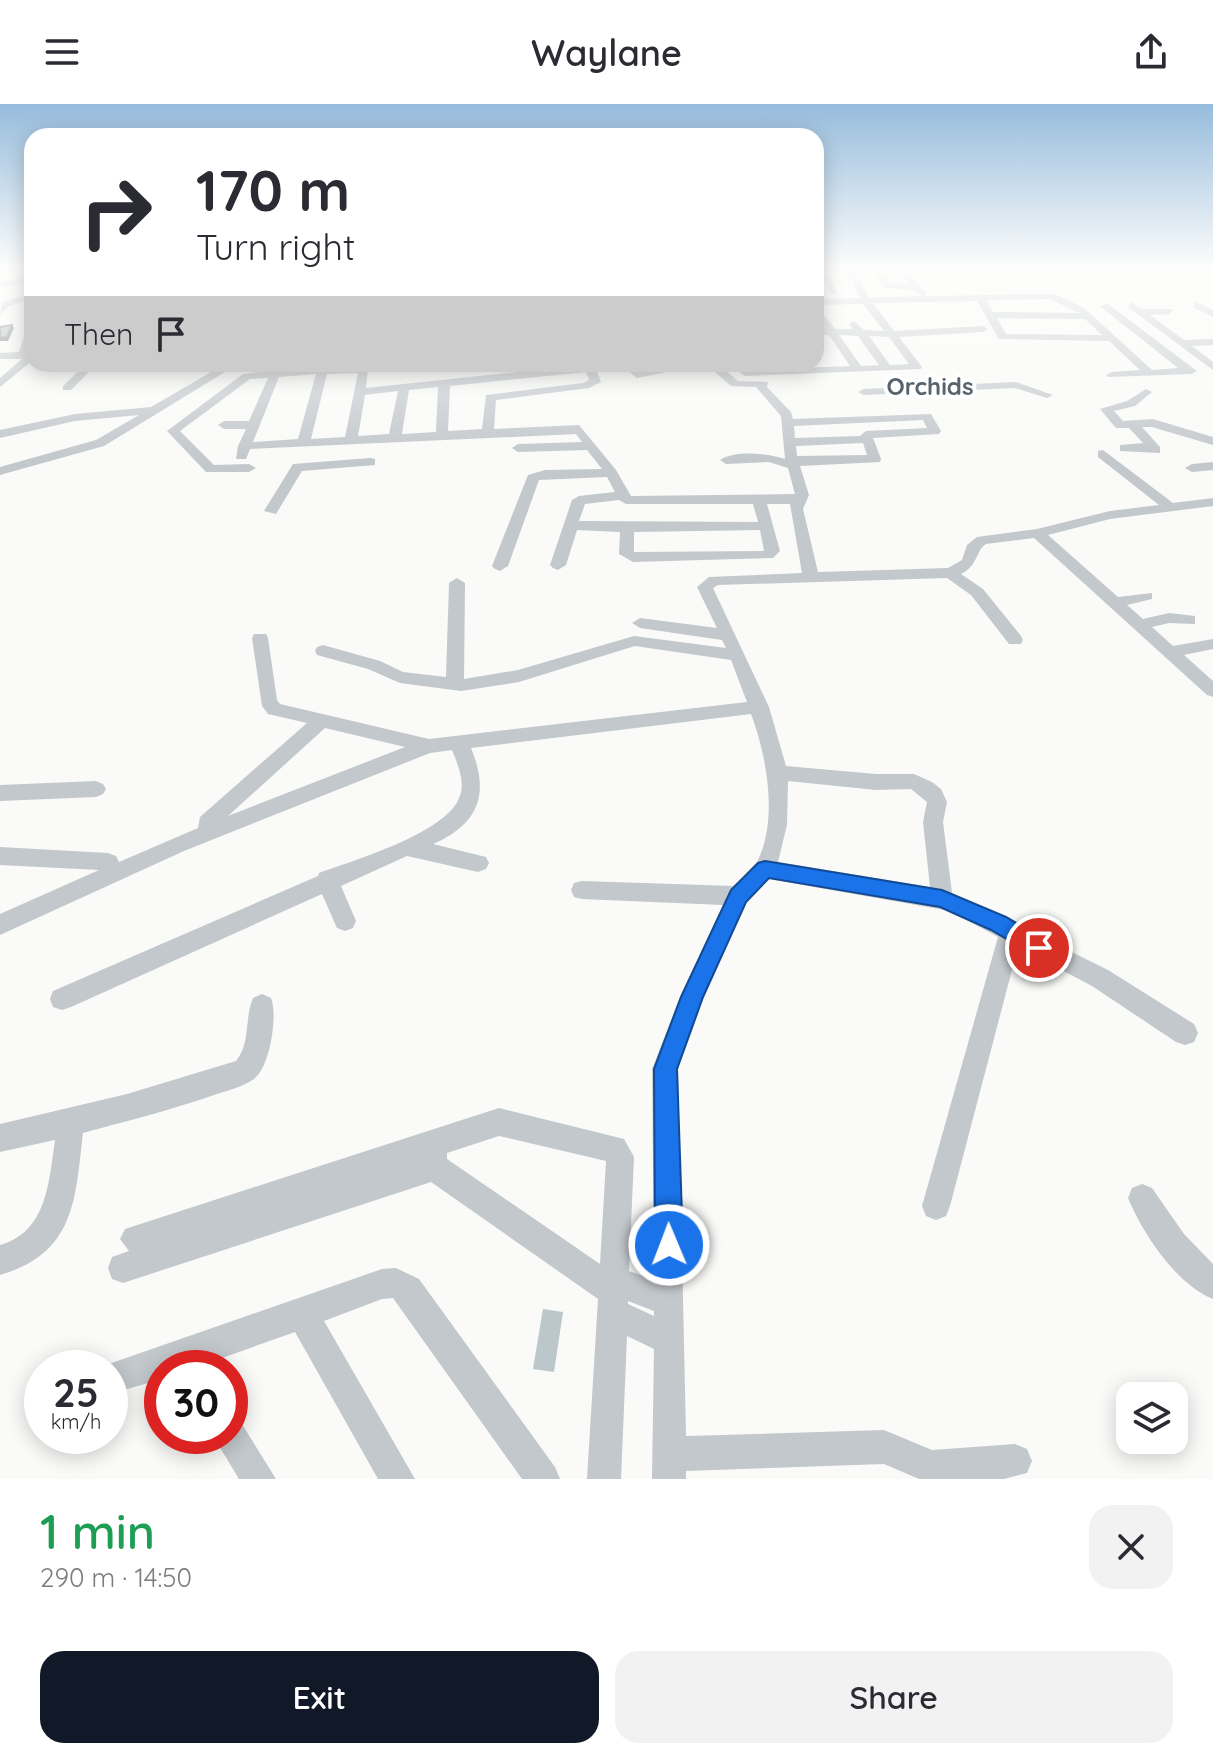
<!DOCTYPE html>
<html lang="en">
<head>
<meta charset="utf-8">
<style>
	body { margin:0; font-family:Quicksand,sans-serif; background:#f2f2f3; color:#2b2b33; height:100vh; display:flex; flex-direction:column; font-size:30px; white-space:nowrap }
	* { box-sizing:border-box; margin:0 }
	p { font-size:26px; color:#7c7c81 }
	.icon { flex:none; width:44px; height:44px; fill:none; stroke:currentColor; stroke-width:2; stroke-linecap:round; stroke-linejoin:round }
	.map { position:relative; height:1375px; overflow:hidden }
	.sheet { display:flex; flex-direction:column; background:#fff; flex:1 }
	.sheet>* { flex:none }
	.banner { position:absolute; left:24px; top:24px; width:800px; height:244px; border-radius:24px; box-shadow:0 4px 20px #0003; background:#fff; color:#2b2b33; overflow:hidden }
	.tools { position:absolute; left:1116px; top:1278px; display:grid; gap:16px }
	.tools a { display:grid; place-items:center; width:72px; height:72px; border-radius:16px; background:#fff; box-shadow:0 4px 20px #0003; font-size:40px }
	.speed { position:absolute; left:24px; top:1246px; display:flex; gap:16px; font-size:40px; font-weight:700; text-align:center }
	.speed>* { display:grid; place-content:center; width:104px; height:104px; border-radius:50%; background:#fff; box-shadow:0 4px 20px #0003; line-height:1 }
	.speed small { font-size:20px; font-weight:400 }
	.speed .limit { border:12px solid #d22; background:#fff; color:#111 }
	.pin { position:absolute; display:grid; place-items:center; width:68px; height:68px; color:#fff; margin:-34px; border:4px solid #fff; border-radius:50%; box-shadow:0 2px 8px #0007 }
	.me { position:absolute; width:88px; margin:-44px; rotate:359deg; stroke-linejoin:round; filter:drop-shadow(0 0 6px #0008) }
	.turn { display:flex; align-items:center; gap:28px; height:168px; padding:0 40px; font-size:36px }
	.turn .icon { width:104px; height:104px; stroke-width:2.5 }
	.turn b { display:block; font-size:56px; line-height:68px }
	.then { display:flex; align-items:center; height:76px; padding:0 40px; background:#0003; gap:16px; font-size:30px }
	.round { display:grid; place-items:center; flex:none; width:84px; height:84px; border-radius:24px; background:#f2f2f3 }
	.headline { display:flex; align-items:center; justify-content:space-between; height:136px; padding:0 40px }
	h1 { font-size:48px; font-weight:600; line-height:60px; color:#1e9e55 }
	.button { display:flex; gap:16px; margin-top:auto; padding:16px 40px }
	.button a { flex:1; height:92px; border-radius:24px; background:#111827; color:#fff; font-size:32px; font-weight:600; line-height:92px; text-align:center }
	.button a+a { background:#f2f2f3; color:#2b2b33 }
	header { display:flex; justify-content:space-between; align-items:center; height:104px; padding:0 40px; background:#fff; font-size:36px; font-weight:600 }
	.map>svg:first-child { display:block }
	.water { fill:#bbc7cb }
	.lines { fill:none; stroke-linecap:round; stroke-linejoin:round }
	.minor { fill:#c3c8cc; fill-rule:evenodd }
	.shaded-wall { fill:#777d82 }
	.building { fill:#aab3b9; stroke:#777d82; stroke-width:2 }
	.route { fill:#1a73e8; stroke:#114b97; stroke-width:2 }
	.labels { text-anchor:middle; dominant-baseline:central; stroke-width:8; stroke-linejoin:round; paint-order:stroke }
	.far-neighbourhood-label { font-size:24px; font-weight:bold; fill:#57646e; stroke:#fff }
</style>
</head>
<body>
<header><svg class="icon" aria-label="menu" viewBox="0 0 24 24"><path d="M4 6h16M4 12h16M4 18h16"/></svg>Waylane<svg class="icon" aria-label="share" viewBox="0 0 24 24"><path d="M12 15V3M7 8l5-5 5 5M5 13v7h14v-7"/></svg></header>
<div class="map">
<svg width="1213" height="1375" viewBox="0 0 1213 1375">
	<rect width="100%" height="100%" fill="#fafaf8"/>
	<polygon class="water" points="543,1205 563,1208 554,1268 533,1265"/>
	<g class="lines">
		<g class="minor">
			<polygon points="819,164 827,164 837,190 831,190"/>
			<path d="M 845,164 L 853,164 L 869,194 L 922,192 L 915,186 L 885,184 L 871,164 L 879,164 L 891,179 L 910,181 L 895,164 L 903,164 L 926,188 L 925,192 L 1055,190 L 1084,204 L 1152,266 L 1178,264 L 1100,202 L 1108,200 L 1197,267 L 1192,270 L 1108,273 L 1106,271 L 1112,268 L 1140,266 L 1109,237 L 999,235 L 977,197 L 873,199 L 894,227 L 983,222 L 988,225 L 983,228 L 899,233 L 922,263 L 921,265 L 745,272 L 731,262 L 730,260 L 741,260 L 751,266 L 850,262 L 829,231 L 816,230 L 816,224 L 825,224 L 816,211 L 816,201 L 835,225 L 853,225 L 849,220 L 854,217 L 864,226 L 884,227 L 863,200 L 816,201 L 816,195 L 860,194 ZM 1050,195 L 1079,209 L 993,208 L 986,196 ZM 997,214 L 1085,215 L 1102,231 L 1006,230 ZM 839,231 L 858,232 L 879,261 L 861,262 ZM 869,232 L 889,233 L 909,260 L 890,261 Z"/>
			<polygon points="32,172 32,178 0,183 0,179"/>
			<polygon points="32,189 32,195 9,202 0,211 3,198"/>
			<polygon points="1131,198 1142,205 1173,205 1170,210 1150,211 1184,236 1213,235 1213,241 1192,242 1213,258 1213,266 1128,203"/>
			<polygon points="1196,198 1213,206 1213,213 1193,203"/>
			<polygon points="32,220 29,248 32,248 32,257 0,283 0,274 22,255 0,255 0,249 19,248 27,223"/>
			<polygon points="86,260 97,260 71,286 63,286 63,282"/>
			<polygon points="225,260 238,260 104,342 0,371 0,363 96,336 139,311 75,317 0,334 0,326 75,310 151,303"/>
			<path d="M 274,260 L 284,260 L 283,264 L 368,264 L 366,284 L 594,260 L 601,278 L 589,284 L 496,296 L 494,325 L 579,321 L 616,366 L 631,392 L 795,390 L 788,364 L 769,358 L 726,360 L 720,356 C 734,346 768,349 785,355 L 781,312 L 756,283 L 731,282 L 706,260 L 718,260 L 738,277 L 768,278 L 767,283 L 791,308 L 793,315 L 931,310 L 941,327 L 939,330 L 873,334 L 881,355 L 880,358 L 800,362 L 809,391 L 803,405 L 818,468 L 948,464 L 962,456 L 967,441 L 977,433 L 1037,425 L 1110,407 L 1159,401 L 1098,353 L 1098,347 L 1103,346 L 1173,399 L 1213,394 L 1213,402 L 1110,415 L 1048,431 L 1118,493 L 1152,489 L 1152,495 L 1127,501 L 1143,515 L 1169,509 L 1195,512 L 1195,520 L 1169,519 L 1152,523 L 1173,542 L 1213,535 L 1213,545 L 1184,551 L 1213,577 L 1213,593 L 1207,591 L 1034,434 L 986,440 C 975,447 979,461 961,470 L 983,485 L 1021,532 L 1023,536 L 1021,540 L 1009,540 L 971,491 L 947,474 L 718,481 L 713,484 L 769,603 L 786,662 L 876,670 L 914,670 L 932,678 L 941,685 L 947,698 L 943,718 L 952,789 L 1108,866 L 1194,920 L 1198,929 L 1194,938 L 1185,941 L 1176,938 L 1092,882 L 1018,843 L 950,1102 L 946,1112 L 936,1116 L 926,1112 L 922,1102 L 998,833 L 950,807 L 769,775 L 746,798 L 704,893 L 678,965 L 686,1332 L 884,1326 L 932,1346 L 1015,1340 L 1027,1345 L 1032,1357 L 1027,1369 L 1004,1375 L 919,1375 L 884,1360 L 686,1367 L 686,1375 L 652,1375 L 654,1245 L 627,1232 L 621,1375 L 587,1375 L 598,1195 L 431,1078 L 123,1179 L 112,1175 L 108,1164 L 112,1153 L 129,1147 L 120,1135 L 125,1125 L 499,1004 L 624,1035 L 634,1053 L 629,1167 L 654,1176 L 652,965 L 680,893 L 723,801 L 582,795 L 574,793 L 571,786 L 574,779 L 582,777 L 733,782 C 740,776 751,768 756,760 C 779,717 767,653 751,610 L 471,644 C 490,690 479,720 433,740 L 486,753 L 489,759 L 486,765 L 478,768 L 407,752 L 341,782 L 356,817 L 353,824 L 345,827 L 337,824 L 322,790 L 71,903 L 62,906 L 53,903 L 50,895 L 53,887 L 318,772 L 319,769 C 352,757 446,729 459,694 C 466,679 458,661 452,646 L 430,649 L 184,747 L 0,831 L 0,810 L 99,766 L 0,761 L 0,743 L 108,749 L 116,752 L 119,758 L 198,724 L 200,713 L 307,619 L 268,610 L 262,602 L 252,534 L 254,530 L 266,530 L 268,534 L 277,596 L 280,600 L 429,635 L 747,598 L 731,556 L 635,542 L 519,578 L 461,587 L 400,579 L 368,565 L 317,551 L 315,547 L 317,543 L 323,541 L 380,557 L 403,568 L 446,573 L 449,479 L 457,474 L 465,479 L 464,575 L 518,566 L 634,532 L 726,544 L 722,536 L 640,524 L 632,519 L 640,514 L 717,524 L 697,483 L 709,473 L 802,469 L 790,400 L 767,400 L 780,447 L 773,454 L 633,458 L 619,450 L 620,428 L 577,426 L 566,461 L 558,466 L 553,464 L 550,461 L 572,396 L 579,392 L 615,388 L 607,373 L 539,376 L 508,462 L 500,467 L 495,465 L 492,462 L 528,371 L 545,366 L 602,365 L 587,346 L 518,348 L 512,344 L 518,340 L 582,338 L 576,330 L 250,345 L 246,355 L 236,355 L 238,342 L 246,325 L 224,325 L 218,321 L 224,317 L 249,317 L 268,274 L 250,275 L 180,327 L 214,361 L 249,360 L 256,364 L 249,368 L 206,368 L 167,327 L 243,270 L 270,267 ZM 586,268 L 589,276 L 583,279 L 486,291 L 482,325 L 448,327 L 450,282 ZM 358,269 L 345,333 L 311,335 L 327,270 ZM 316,270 L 298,335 L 253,338 L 279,273 ZM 438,283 L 436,328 L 402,330 L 409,286 ZM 398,287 L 389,330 L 358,332 L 365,291 ZM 923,316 L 927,324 L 866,327 L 860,332 L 795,334 L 794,322 ZM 863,339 L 867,351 L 797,352 L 796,342 ZM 619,396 L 626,400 L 753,400 L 758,418 L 579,417 L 585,400 ZM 760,426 L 764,447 L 634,448 L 634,428 ZM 325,624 L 405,643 L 228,712 ZM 788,677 L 876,686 L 911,685 L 927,698 L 923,718 L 930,783 L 778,758 L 787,721 ZM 499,1032 L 606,1057 L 600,1160 L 447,1055 L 447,1049 ZM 628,1197 L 654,1207 L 654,1212 L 628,1200 Z"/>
			<path d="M 627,260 L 670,260 L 672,267 L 637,274 L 623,263 ZM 660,261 L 661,265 L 637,265 Z"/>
			<polygon points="931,274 935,275 935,279 895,281 889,278 895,275"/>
			<polygon points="1016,278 1053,291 1047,294 1015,284 864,291 858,288 864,285"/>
			<polygon points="1146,285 1152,288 1135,302 1114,307 1123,317 1153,315 1213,333 1213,341 1152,323 1142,323 1160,343 1160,349 1120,347 1120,341 1143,339 1129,324 1116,324 1100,305 1127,297"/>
			<polygon points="370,354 375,355 375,361 302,367 276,410 264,407 293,360"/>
			<polygon points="1213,358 1213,366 1192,368 1185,364 1192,360"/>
			<polygon points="96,677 103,680 106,685 103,690 96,693 0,697 0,681"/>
			<path d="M 262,890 L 271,894 C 278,911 270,963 254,975 C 243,983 226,987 214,991 C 171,1006 127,1017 83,1029 C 75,1097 75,1149 0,1171 L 0,1141 C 47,1128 49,1078 55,1036 L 0,1048 L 0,1020 L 127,990 L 236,957 C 251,939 244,915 253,894 Z"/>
			<path d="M 1142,1080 L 1152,1084 L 1184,1130 L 1213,1160 L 1213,1195 C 1176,1180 1143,1130 1128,1094 L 1132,1084 Z"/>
			<polygon points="396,1164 419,1175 555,1363 560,1375 522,1375 393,1194 382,1195 324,1217 415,1375 378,1375 295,1228 194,1264 162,1264 162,1275 110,1290 110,1264 100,1263 382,1165"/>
			<polygon points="230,1315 242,1320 276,1375 239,1375 213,1332 230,1332"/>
		</g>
	</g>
	<polygon class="shaded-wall" points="12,221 14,224 8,237 0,237 0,234"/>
	<polygon class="building" points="12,221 7,233 0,234 0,223"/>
	<linearGradient id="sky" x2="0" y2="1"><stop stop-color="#96bcdc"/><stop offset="0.46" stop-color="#fdfdfc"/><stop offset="1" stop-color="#fdfdfc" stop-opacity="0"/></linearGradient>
	<rect width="1213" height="356" fill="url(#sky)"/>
	<polygon class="route" points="765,757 942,786 1006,813 1047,837 1050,844 1047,851 1039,854 991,826 940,803 769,774 746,798 703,893 677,965 683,1141 679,1151 669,1155 659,1151 655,1141 654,965 681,893 731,786 758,759"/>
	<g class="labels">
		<g class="far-neighbourhood-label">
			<text x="930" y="282">Orchids</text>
		</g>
	</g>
</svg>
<div class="tools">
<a><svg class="icon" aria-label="layers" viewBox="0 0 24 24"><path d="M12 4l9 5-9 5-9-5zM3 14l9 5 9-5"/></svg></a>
</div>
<div class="speed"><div>25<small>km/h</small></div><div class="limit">30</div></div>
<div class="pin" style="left:1039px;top:844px;background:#d93025"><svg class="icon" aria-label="arrive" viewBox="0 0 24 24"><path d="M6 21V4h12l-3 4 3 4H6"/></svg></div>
<svg class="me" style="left:669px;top:1141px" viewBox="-20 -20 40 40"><circle r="17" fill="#1a73e8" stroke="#fff" stroke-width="3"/><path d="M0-11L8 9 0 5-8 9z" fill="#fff"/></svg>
<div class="banner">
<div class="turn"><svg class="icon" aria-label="right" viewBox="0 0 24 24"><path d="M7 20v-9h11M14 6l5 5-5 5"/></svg><div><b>170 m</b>Turn right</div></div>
<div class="then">Then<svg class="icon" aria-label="arrive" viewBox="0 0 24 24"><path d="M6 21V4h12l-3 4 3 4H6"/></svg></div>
</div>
</div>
<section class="sheet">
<div class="headline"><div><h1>1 min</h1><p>290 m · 14:50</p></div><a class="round"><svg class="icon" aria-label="close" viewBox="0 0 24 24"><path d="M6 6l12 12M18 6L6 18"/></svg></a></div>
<div class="button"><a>Exit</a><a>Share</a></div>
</section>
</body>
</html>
